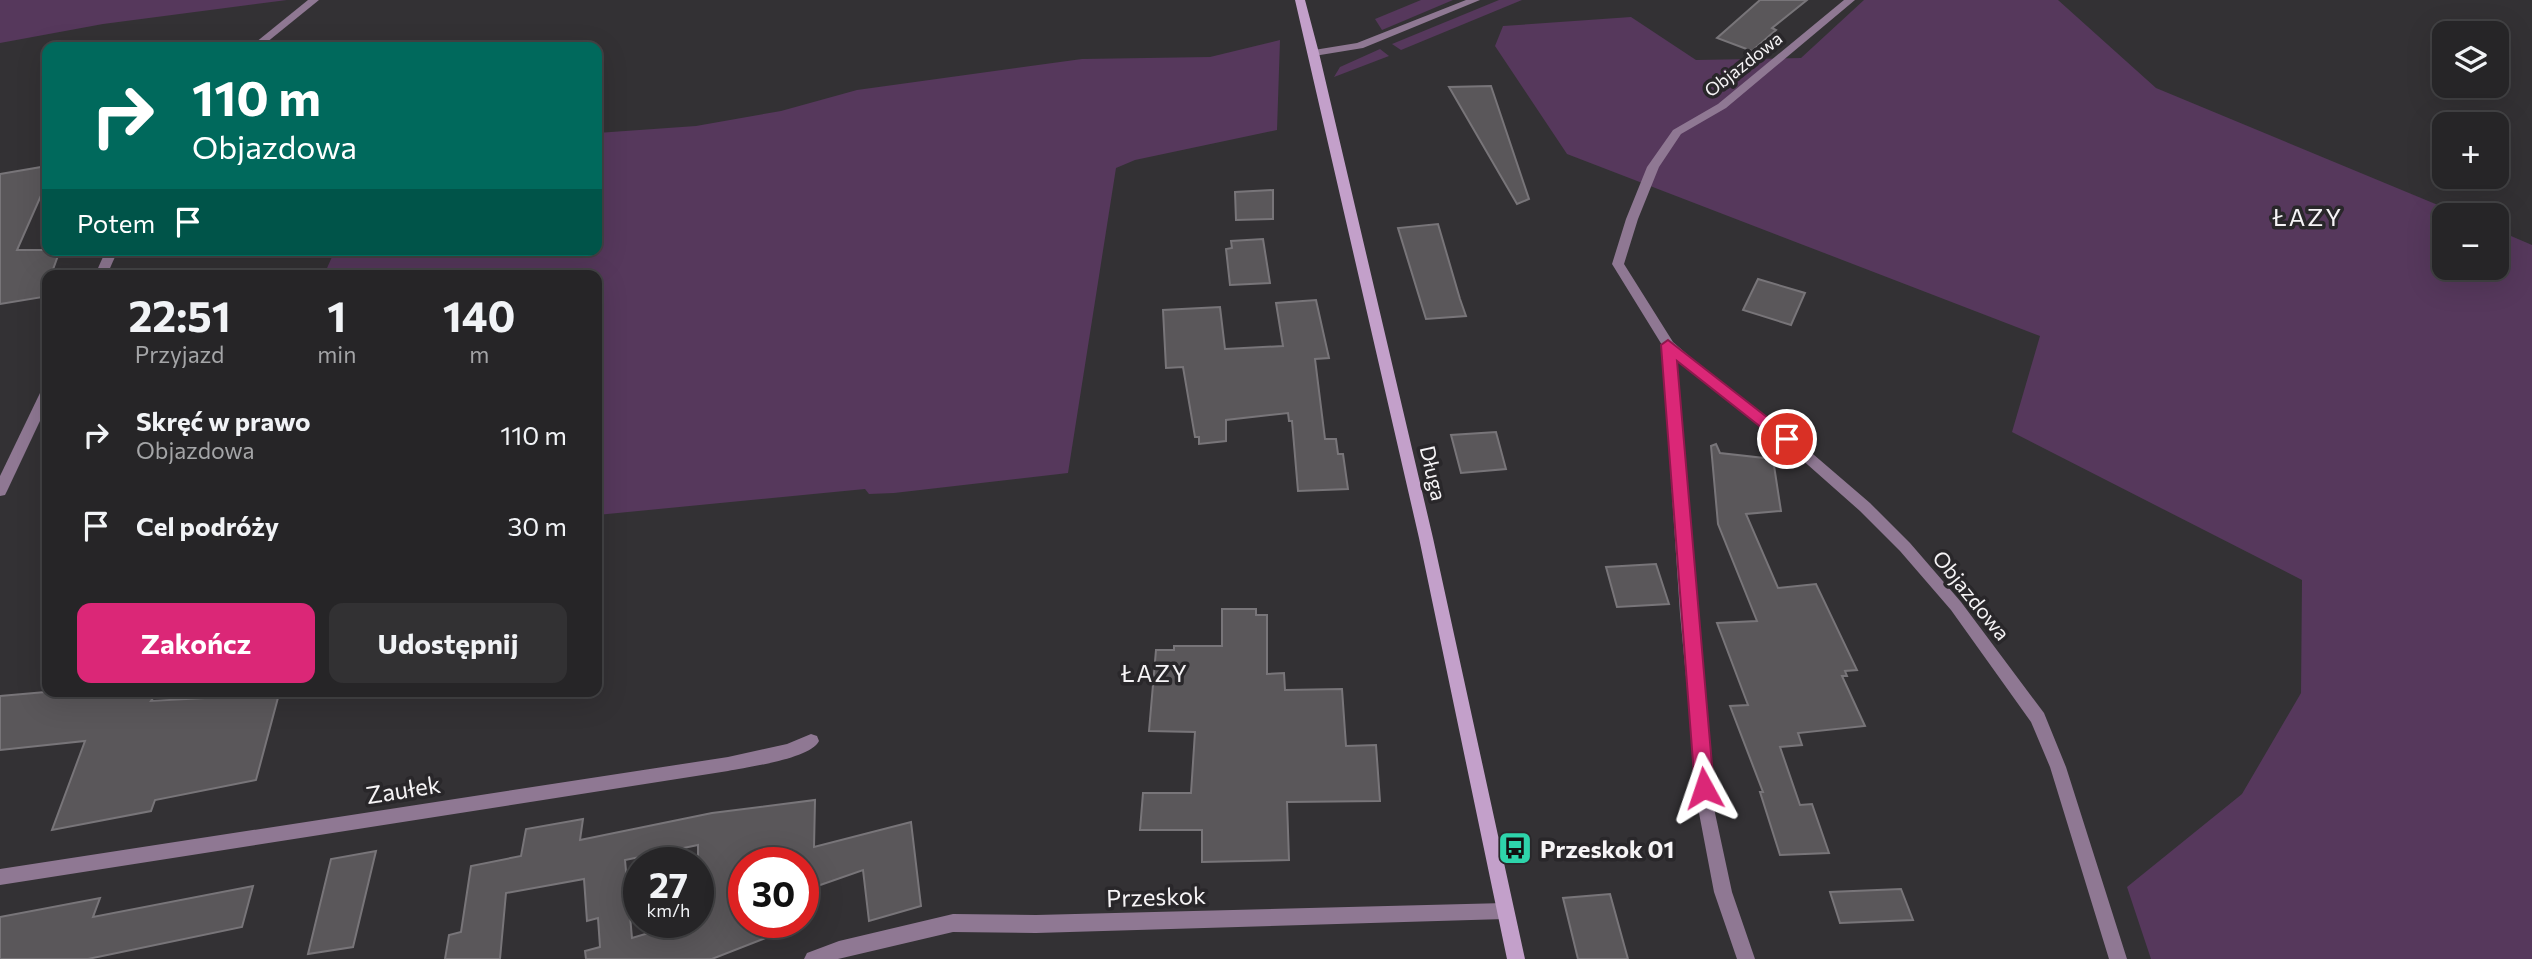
<!DOCTYPE html>
<html lang="pl">
<head>
<meta charset="utf-8">
<style>
	body { margin:0; font-family:Commissioner,sans-serif; background:#323133; color:#f1f3f6; height:100vh; display:flex; flex-direction:column; font-size:26px; white-space:nowrap }
	* { box-sizing:border-box; margin:0 }
	p { font-size:23px; color:#a4a5a7 }
	.icon { flex:none; width:38px; height:38px; fill:none; stroke:currentColor; stroke-width:2; stroke-linecap:round; stroke-linejoin:round }
	.map { position:relative; flex:1; overflow:hidden }
	.drawer { position:absolute; left:42px; top:270px; width:560px; height:427px; display:flex; flex-direction:column; background:#262527; border-radius:14px; box-shadow:0 7px 28px #0002,0 0 0 2px #424244 }
	.drawer>* { flex:none }
	.guide { position:absolute; left:42px; top:42px; width:560px; height:214px; border-radius:14px; box-shadow:0 7px 28px #0002,0 0 0 2px #424244; background:#00695c; color:#fff; overflow:hidden }
	.controls { position:absolute; left:2432px; top:21px; display:grid; gap:14px }
	.controls a { display:grid; place-items:center; width:77px; height:77px; border-radius:14px; background:#262527; box-shadow:0 7px 28px #0002,0 0 0 2px #424244; font-size:35px }
	.speed { position:absolute; left:623px; top:847px; display:flex; gap:14px; font-size:35px; font-weight:700; text-align:center }
	.speed>* { display:grid; place-content:center; width:91px; height:91px; border-radius:50%; background:#262527; box-shadow:0 7px 28px #0002,0 0 0 2px #424244; line-height:1 }
	.speed small { font-size:18px; font-weight:400 }
	.speed .limit { border:10px solid #d22; background:#fff; color:#111 }
	.pin { position:absolute; display:grid; place-items:center; width:60px; height:60px; color:#fff; margin:-30px; border:4px solid #fff; border-radius:50%; box-shadow:0 2px 7px #0007 }
	.me { position:absolute; width:77px; margin:-38px; rotate:355deg; stroke-linejoin:round; filter:drop-shadow(0 0 5px #0008) }
	.turn { display:flex; align-items:center; gap:24px; height:147px; padding:0 35px; font-size:32px }
	.turn .icon { width:91px; height:91px; stroke-width:2.5 }
	.turn b { display:block; font-size:49px; line-height:60px }
	.then { display:flex; align-items:center; height:66px; padding:0 35px; background:#0003; gap:14px; font-size:26px }
	.eta { display:flex; justify-content:space-evenly; align-items:center; height:119px; text-align:center }
	.eta b { font-size:42px; font-weight:700; line-height:49px }
	.primary-button { display:flex; gap:14px; margin-top:auto; padding:14px 35px }
	.primary-button a { flex:1; height:80px; border-radius:14px; background:#db2777; color:#fff; font-size:28px; font-weight:700; line-height:80px; text-align:center }
	.primary-button a+a { background:#323133; color:#f1f3f6 }
	ul { padding:0; list-style:none }
	li { display:flex; align-items:center; gap:21px; height:91px; padding:0 35px }
	li div { flex:1 }
	li b { display:block; font-size:26px }
	li em { font-style:normal }
	.map>svg:first-child { display:block }
	.green { fill:#56385c }
	.building { fill:#5a575a; stroke:#787579; stroke-width:2; fill-rule:evenodd }
	.lines { fill:none; stroke-linecap:round; stroke-linejoin:round }
	.street { fill:#8f7893; fill-rule:evenodd }
	.secondary { fill:#c3a0ca; fill-rule:evenodd }
	.route { fill:#db2777; stroke:#8e194d; stroke-width:2 }
	.labels { text-anchor:middle; dominant-baseline:central; stroke-width:7; stroke-linejoin:round; paint-order:stroke }
	.far-street-label { font-size:18px; fill:#f6f4f6; stroke:#29272a }
	.street-label { font-size:21px; fill:#f6f4f6; stroke:#29272a }
	.neighbourhood-label { font-size:23px; letter-spacing:2px; fill:#f6f4f6; stroke:#29272a }
	.quarter-label { font-size:24px; letter-spacing:2px; fill:#f6f4f6; stroke:#29272a }
	.near-street-label { font-size:24px; fill:#f6f4f6; stroke:#29272a }
	.near-poi-label { font-size:24px; font-weight:bold; fill:#f6f4f6; stroke:#29272a; text-anchor:start }
</style>
</head>
<body>
<div class="map">
<svg width="2532" height="959" viewBox="0 0 2532 959">
	<rect width="100%" height="100%" fill="#333134"/>
	<g class="green">
		<polygon points="0,0 287,0 103,24 0,43"/>
		<polygon points="1421,0 1453,0 1382,30 1375,19"/>
		<polygon points="1499,0 1522,0 1401,50 1392,44"/>
		<polygon points="1864,0 2058,0 2156,88 2462,215 2445,215 2445,268 2497,268 2497,230 2532,245 2532,959 2151,959 2127,887 2242,794 2301,693 2302,580 2012,432 2040,336 1567,154 1495,46 1503,26 1631,17 1696,60 1801,58"/>
		<polygon points="1280,40 1277,130 1135,160 1116,168 1068,473 894,493 869,494 865,489 597,515 597,275 324,275 335,250 597,250 597,133 696,126 781,111 857,90 1082,59 1210,57"/>
		<polygon points="1380,49 1389,56 1334,77 1340,67"/>
	</g>
	<g class="building">
		<polygon points="1760,0 1807,0 1772,28 1776,30 1752,51 1717,38"/>
		<polygon points="1491,86 1529,199 1517,204 1449,87"/>
		<polygon points="47,166 47,182 17,250 60,250 51,275 47,275 43,297 0,304 0,174"/>
		<polygon points="1273,190 1273,219 1236,220 1235,192"/>
		<polygon points="1438,224 1460,299 1466,316 1426,319 1398,228"/>
		<polygon points="1263,239 1270,283 1230,285 1226,249 1232,248 1231,241"/>
		<polygon points="1758,279 1805,293 1791,325 1743,310"/>
		<polygon points="1316,300 1329,358 1315,359 1325,439 1336,439 1338,454 1343,454 1348,489 1298,491 1292,421 1289,421 1288,413 1226,420 1226,441 1199,444 1199,437 1195,437 1183,367 1166,368 1163,310 1220,307 1225,349 1283,346 1276,303"/>
		<polygon points="1496,432 1506,469 1461,473 1451,435"/>
		<polygon points="1716,444 1720,453 1773,459 1781,511 1746,514 1778,588 1816,584 1857,670 1845,671 1847,676 1842,676 1865,726 1798,733 1802,745 1780,747 1800,805 1812,804 1829,853 1780,855 1760,792 1763,792 1730,706 1748,705 1717,623 1757,621 1718,524 1711,446"/>
		<polygon points="1656,564 1669,604 1617,607 1606,567"/>
		<polygon points="1222,609 1256,609 1256,615 1267,615 1267,674 1284,673 1285,690 1342,689 1346,746 1376,745 1380,801 1287,802 1289,860 1202,862 1202,830 1140,830 1143,793 1191,793 1195,732 1149,731 1156,650 1174,650 1174,646 1222,646"/>
		<polygon points="57,691 113,691 112,695 155,695 151,701 279,694 256,780 155,800 151,811 52,830 85,741 0,750 0,696"/>
		<path d="M 815,800 L 814,847 L 911,822 L 921,906 L 869,921 L 863,870 L 803,891 L 803,863 L 744,863 L 744,922 L 801,924 L 712,959 L 586,959 L 585,951 L 600,947 L 598,918 L 587,921 L 584,879 L 506,893 L 500,959 L 445,959 L 449,935 L 461,932 L 471,866 L 521,856 L 526,829 L 583,819 L 580,840 L 712,813 ZM 698,845 L 698,922 L 686,922 L 632,938 L 625,860 Z"/>
		<polygon points="376,851 353,947 308,954 331,859"/>
		<polygon points="253,886 242,927 88,959 0,959 0,917 100,898 93,917"/>
		<polygon points="1901,889 1913,920 1840,923 1830,892"/>
		<polygon points="1610,894 1628,959 1578,959 1563,898"/>
	</g>
	<g class="lines">
		<g class="street">
			<polygon points="308,0 319,0 261,47 250,47"/>
			<polygon points="1466,0 1480,0 1363,48 1314,56 1309,53 1314,50 1357,43"/>
			<polygon points="1844,0 1855,0 1726,108 1681,134 1659,167 1638,219 1624,264 1673,342 1703,368 1792,436 1870,503 1910,543 1961,602 2044,713 2066,767 2127,959 2109,959 2050,767 2031,722 1951,610 1900,551 1860,511 1782,442 1675,359 1696,614 1715,813 1732,892 1755,959 1737,959 1714,892 1699,813 1680,614 1662,345 1612,264 1626,219 1647,167 1673,130 1718,104"/>
			<polygon points="106,250 118,250 107,275 95,275"/>
			<polygon points="47,388 47,406 7,491 5,495 0,496 0,476 40,393"/>
			<path d="M 811,734 L 817,736 L 819,741 C 810,759 748,767 728,771 L 0,885 L 0,869 L 728,757 L 787,744 Z"/>
			<polygon points="1505,903 1511,905 1514,911 1511,917 1505,919 1036,933 953,932 838,959 804,959 807,953 839,941 953,914 1036,915"/>
		</g>
		<polygon class="secondary" points="1295,0 1305,0 1319,53 1433,538 1525,959 1507,959 1419,538"/>
	</g>
	<polygon class="route" points="1668,340 1795,439 1792,443 1781,443 1677,361 1714,788 1711,794 1704,797 1698,794 1695,788 1661,345"/>
	<defs>
		<g id="bus-square" transform="scale(1.75)"><rect x="-9" y="-9" width="18" height="18" rx="4" fill="#2ed4ab" stroke="#29272a"/><path d="M-5-6H5V4H4V6H2V4H-2V6H-4V4H-5ZM-3.5-4V0h7V-4ZM-3.5 1.2v1.5H-2V1.2ZM2 1.2v1.5H3.5V1.2Z" fill="#111"/></g>
	</defs>
	<g fill-rule="evenodd">
		<use href="#bus-square" x="1515" y="848"/>
	</g>
	<g class="labels">
		<g class="far-street-label">
			<text transform="translate(1743 64) rotate(-38)">Objazdowa</text>
		</g>
		<g class="street-label">
			<text transform="translate(1434 473) rotate(77)">Długa</text>
			<text transform="translate(1972 595) rotate(51)">Objazdowa</text>
		</g>
		<g class="neighbourhood-label">
			<text x="1155" y="673">ŁAZY</text>
		</g>
		<g class="quarter-label">
			<text x="2308" y="216">ŁAZY</text>
		</g>
		<g class="near-street-label">
			<text transform="translate(403 789) rotate(-9)">Zaułek</text>
			<text transform="translate(1156 896) rotate(-2)">Przeskok</text>
		</g>
		<g class="near-poi-label">
			<text x="1540" y="848">Przeskok 01</text>
		</g>
	</g>
</svg>
<div class="controls">
<a><svg class="icon" aria-label="layers" viewBox="0 0 24 24"><path d="M12 4l9 5-9 5-9-5zM3 14l9 5 9-5"/></svg></a>
<a>+</a>
<a>−</a>
</div>
<div class="speed"><div>27<small>km/h</small></div><div class="limit">30</div></div>
<div class="pin" style="left:1787px;top:439px;background:#d93025"><svg class="icon" aria-label="arrive" viewBox="0 0 24 24"><path d="M6 21V4h12l-3 4 3 4H6"/></svg></div>
<svg class="me" style="left:1704px;top:788px" viewBox="-20 -20 40 40"><path d="M0-17L14 15 0 8-14 15z" fill="#db2777" stroke="#fff" stroke-width="4"/></svg>
<div class="guide">
<div class="turn"><svg class="icon" aria-label="right" viewBox="0 0 24 24"><path d="M7 20v-9h11M14 6l5 5-5 5"/></svg><div><b>110 m</b>Objazdowa</div></div>
<div class="then">Potem<svg class="icon" aria-label="arrive" viewBox="0 0 24 24"><path d="M6 21V4h12l-3 4 3 4H6"/></svg></div>
</div>
<section class="drawer">
<div class="eta">
<div><b>22:51</b><p>Przyjazd</p></div>
<div><b>1</b><p>min</p></div>
<div><b>140</b><p>m</p></div>
</div>
<ul>
<li><svg class="icon" aria-label="right" viewBox="0 0 24 24"><path d="M7 20v-9h11M14 6l5 5-5 5"/></svg><div><b>Skręć w prawo</b><p>Objazdowa</p></div><em>110 m</em></li>
<li><svg class="icon" aria-label="arrive" viewBox="0 0 24 24"><path d="M6 21V4h12l-3 4 3 4H6"/></svg><div><b>Cel podróży</b></div><em>30 m</em></li>
</ul>
<div class="primary-button"><a>Zakończ</a><a>Udostępnij</a></div>
</section>
</div>
</body>
</html>
